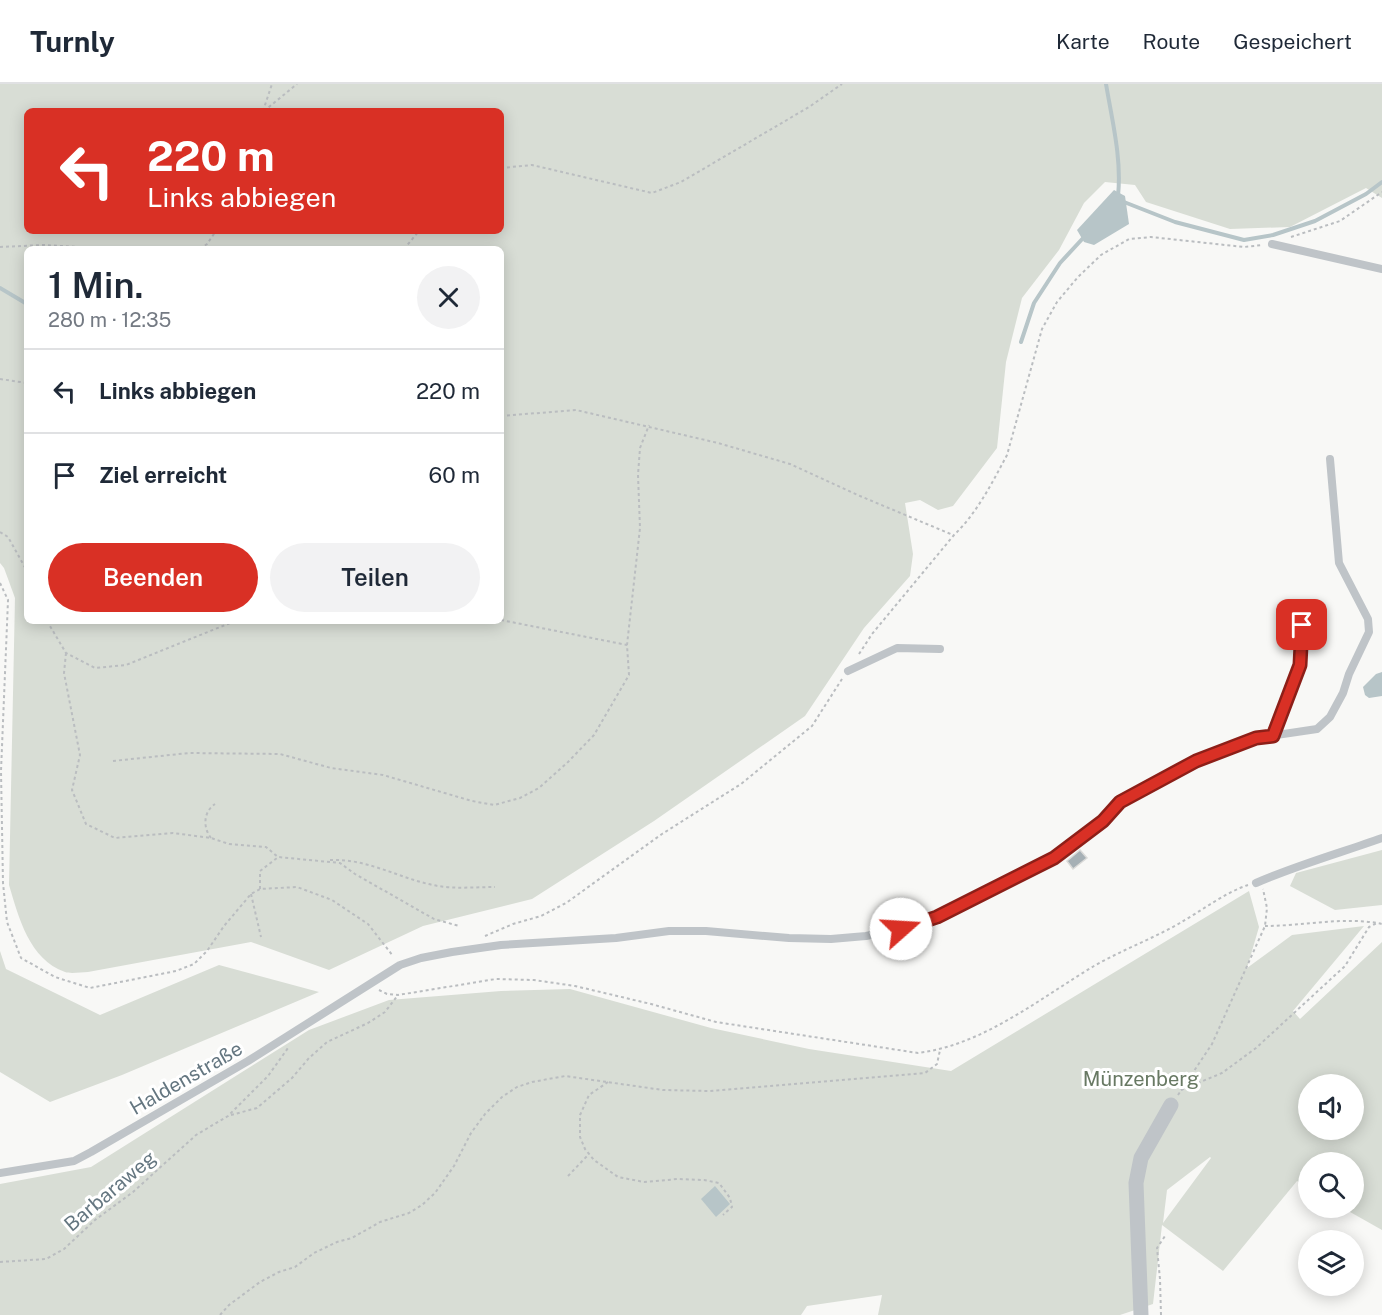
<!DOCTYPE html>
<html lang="de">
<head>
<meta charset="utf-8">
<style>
	body { margin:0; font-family:"Public Sans",sans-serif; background:#f2f2f3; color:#1f2937; height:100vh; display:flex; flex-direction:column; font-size:22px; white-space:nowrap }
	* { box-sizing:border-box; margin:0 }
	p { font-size:20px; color:#747a83 }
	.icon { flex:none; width:33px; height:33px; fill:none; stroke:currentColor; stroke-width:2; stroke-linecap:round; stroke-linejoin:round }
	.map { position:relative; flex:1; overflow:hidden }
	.drawer { position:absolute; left:24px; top:162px; width:480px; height:378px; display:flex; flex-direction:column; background:#fff; border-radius:9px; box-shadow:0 3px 15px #0003 }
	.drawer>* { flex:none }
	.hud { position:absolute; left:24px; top:24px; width:480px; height:126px; border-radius:9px; box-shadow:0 3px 15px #0003; background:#d93025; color:#fff; overflow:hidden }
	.fabs { position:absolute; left:1298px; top:990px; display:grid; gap:12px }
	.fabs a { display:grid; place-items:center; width:66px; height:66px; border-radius:50%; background:#fff; box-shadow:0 3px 15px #0003; font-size:30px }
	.pin { position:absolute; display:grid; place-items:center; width:51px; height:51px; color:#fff; margin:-26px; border-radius:12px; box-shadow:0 3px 9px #0006 }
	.me { position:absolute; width:66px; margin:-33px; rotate:71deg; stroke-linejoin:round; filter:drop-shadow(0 0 4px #0008) }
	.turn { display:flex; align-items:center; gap:21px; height:126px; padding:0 24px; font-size:27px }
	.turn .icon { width:78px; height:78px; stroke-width:2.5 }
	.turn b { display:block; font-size:42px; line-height:51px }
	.round { display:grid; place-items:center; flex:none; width:63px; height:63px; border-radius:32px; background:#f2f2f3 }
	.head { display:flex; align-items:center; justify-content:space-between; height:102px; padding:0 24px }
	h1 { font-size:36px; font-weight:600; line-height:45px }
	.action { display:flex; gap:12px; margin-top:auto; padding:12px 24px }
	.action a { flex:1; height:69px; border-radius:36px; background:#d93025; color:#fff; font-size:24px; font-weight:600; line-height:69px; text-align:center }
	.action a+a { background:#f2f2f3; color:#1f2937 }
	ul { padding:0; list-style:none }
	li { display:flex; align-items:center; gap:18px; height:84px; padding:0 24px; border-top:2px solid #e0e1e3 }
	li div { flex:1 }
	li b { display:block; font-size:22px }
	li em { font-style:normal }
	header { display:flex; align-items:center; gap:36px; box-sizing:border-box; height:84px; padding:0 30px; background:#fff; border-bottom:2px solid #e0e1e3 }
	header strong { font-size:28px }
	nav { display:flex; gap:33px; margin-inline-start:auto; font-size:21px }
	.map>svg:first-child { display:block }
	.green { fill:#d8ddd5; fill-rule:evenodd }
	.water { fill:#b7c5c8 }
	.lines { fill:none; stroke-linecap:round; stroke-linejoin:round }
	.stream { stroke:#b7c5c8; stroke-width:4 }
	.building { fill:#a6b0b5; stroke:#dadad8; stroke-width:1.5 }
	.path { stroke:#babdc0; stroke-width:2; stroke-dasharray:3 3; stroke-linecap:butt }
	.service { stroke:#bfc4c8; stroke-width:8 }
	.minor { stroke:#bfc4c8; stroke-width:15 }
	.route-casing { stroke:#8d1f18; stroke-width:15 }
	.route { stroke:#d93025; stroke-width:10 }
	.labels { text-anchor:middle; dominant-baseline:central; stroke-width:6; stroke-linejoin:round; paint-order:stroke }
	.street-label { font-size:20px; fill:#647680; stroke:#fff }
	.park-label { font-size:20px; fill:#687963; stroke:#fff }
</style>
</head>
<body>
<header>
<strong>Turnly</strong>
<nav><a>Karte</a><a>Route</a><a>Gespeichert</a></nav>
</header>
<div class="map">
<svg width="1382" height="1231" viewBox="0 0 1382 1231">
	<rect width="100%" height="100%" fill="#f8f8f6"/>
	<g class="green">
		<path d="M 0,0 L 1382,0 L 1382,114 L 1366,104 L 1290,143 L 1230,145 L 1146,118 L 1135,101 L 1105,98 L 1084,119 L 1059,166 L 1022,214 L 1006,278 L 997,364 L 953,422 L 938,426 L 920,416 L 905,419 L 913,470 L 910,492 L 864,544 L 805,632 L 654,737 L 532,815 L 423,842 L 329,886 L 251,858 L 88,888 C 81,888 71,890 65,888 C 29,875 19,834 9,801 L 15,514 L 4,484 L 0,479 ZM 27,27 L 501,27 L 501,147 L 27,147 ZM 27,165 L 501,165 L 501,537 L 27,537 Z"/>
		<polygon points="1382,766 1382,821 1335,826 1290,802 1296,789"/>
		<path d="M 1249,807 L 1259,843 L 1247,884 L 1292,851 L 1364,842 L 1293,927 L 1300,935 L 1382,858 L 1382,1146 L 1343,1124 L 1353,1124 L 1353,1078 L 1308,1078 L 1308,1103 L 1297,1097 L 1223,1187 L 1162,1141 L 1153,1220 L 1120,1231 L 878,1231 L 882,1211 L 807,1222 L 801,1231 L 0,1231 L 0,1100 L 91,1083 L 309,946 L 389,916 L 501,907 L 570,905 L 711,944 L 809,965 L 951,987 ZM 1308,1000 L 1353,1000 L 1353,1046 L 1308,1046 ZM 1210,1073 L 1211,1074 L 1163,1139 L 1167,1106 Z"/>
		<polygon points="0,867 6,885 100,931 219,881 319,908 122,991 50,1018 0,988"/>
	</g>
	<g class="water">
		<polygon points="1114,106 1125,112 1129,140 1094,161 1084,158 1077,146"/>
		<polygon points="1382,588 1382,612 1369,614 1365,611 1363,603 1376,590"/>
		<polygon points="715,1102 730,1120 716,1133 701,1115"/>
	</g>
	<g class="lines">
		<g class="stream">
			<path d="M 1106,0 C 1112,36 1122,75 1118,112"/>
			<polyline points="1124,118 1175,138 1244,156 1273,151 1315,137 1366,110 1382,98"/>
			<polyline points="0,204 27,220"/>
			<polyline points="1021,258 1034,219 1060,179 1085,152"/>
		</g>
	</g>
	<polygon class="building" points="1080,766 1087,774 1073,785 1067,777"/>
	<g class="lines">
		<g class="path">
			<polyline points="263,27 272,0"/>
			<polyline points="264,27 297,0"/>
			<polyline points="501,84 532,81 652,109 681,98 809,23 842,0"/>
			<polyline points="1291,153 1340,137 1382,108"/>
			<polyline points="0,163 43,161 117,165"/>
			<polyline points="200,165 207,160 216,147"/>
			<polyline points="404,165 419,147"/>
			<polyline points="0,295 27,299"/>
			<polyline points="501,332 576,326 718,359 790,380 860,412 953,451"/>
			<polyline points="0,448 8,453 27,487"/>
			<polyline points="0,499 8,516 1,687 3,799 7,838 21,874 55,893 90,904 176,887 194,880 207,867 224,842 251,810 260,805 297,803 332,816 368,840 393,872"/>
			<polyline points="501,536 627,561"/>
			<polyline points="47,537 66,569 95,584 126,581 235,537"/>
			<polyline points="66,569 64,589 80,671 72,706 86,740 115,754 173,749 211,754 229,760 266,763 278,773 340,779 355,790 434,835 459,842"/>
			<path d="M 859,570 L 872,550 L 954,451 C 977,429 992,399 1007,371 L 1042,245 L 1057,218 L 1078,193 L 1101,171 L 1129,155 L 1151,153 L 1244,163 L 1263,161"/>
			<polyline points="113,677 189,669 280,670 331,684 383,691 472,717 494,721 520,714 539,704 567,679 594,651 629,591 627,561 640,444 638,391 640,364 649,341"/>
			<path d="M 211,754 C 203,744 203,728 215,720"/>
			<path d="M 330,776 C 368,774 402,796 438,802 C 456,805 476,803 495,803"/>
			<polyline points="260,805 260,787 277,774"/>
			<polyline points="251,810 261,853"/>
			<path d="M 1265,842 C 1302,842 1346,832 1382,840"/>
			<polyline points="485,852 513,840 541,832 566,819 662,750 741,700 812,642 842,595"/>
			<path d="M 379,906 L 387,910 L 398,911 L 496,895 L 534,896 L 575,902 L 651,920 L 716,938 L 918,969 C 983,961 1039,915 1094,882 C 1122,866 1152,855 1180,839 C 1201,827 1226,808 1248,801"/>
			<polyline points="608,998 589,1011 580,1031 580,1053 585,1065 594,1076 618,1093 644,1098 678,1095 704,1096 719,1099 730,1114 732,1123 723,1131"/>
			<polyline points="1181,1006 1222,989 1256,964 1345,882 1369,843 1377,839"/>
			<polyline points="1178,1011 1212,960 1265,842 1267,824 1263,805"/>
			<polyline points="231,1031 257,1024 292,994 309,974 327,958 368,939 385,928 398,911"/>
			<polyline points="568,1092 589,1070"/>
			<polyline points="0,1178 46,1175 64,1165 95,1136 133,1108 196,1051 228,1032 268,992 288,964"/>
			<polyline points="220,1231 229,1221 260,1198 279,1188 295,1183 314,1169 337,1158 352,1154 380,1138 409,1129 422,1121 435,1109 454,1082 471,1049 485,1030 502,1013 517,1003 532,998 565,992 663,1006 709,1007 925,989 937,980 940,966"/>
			<polyline points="1161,1231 1160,1195 1157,1164 1165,1152"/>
		</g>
		<g class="service">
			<polyline points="1272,160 1382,185"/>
			<polyline points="848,587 897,564 940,565"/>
			<polyline points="1273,652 1300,581 1302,521"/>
			<path d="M 1256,799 C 1297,781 1340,769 1382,754"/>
			<polyline points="0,1089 74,1077 91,1068 248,977 400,881 421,874 452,868 501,861 616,854 669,847 706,847 789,854 831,855 866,852 901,845 937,833 1055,774 1103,737 1120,718 1196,677 1256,654 1317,645 1330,633 1343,609 1349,590 1369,548 1368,535 1339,479 1330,375"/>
		</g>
		<polyline class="minor" points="1141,1231 1136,1099 1141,1074 1171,1021"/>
	</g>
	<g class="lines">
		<g class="route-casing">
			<polyline id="route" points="901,845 937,833 1054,774 1103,737 1120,718 1196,677 1256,654 1273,652 1300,581 1302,541"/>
		</g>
		<use href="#route" class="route"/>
	</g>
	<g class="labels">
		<g class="street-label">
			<text transform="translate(186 994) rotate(-30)">Haldenstraße</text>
			<text transform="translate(110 1107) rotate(-40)">Barbaraweg</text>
		</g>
		<g class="park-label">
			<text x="1141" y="995">Münzenberg</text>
		</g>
	</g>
</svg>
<div class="fabs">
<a><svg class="icon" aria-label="sound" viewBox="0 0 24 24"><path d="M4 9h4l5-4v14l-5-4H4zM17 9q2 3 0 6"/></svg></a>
<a><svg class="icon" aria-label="search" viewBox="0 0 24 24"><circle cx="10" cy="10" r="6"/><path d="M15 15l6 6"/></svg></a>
<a><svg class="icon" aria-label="layers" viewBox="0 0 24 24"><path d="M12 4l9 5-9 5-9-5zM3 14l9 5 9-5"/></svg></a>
</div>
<div class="pin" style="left:1302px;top:541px;background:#d93025"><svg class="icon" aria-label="arrive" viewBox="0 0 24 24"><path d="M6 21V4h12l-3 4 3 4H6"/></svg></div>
<svg class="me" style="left:901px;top:845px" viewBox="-20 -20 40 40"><circle r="19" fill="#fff"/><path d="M0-13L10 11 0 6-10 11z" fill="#d93025"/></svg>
<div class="hud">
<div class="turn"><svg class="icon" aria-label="left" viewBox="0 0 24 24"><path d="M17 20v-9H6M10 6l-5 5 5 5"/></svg><div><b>220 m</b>Links abbiegen</div></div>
</div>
<section class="drawer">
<div class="head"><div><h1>1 Min.</h1><p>280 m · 12:35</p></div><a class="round"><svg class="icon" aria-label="close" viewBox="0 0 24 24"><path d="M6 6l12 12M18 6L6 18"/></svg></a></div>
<ul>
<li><svg class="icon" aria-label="left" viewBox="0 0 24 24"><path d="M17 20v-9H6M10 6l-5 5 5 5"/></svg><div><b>Links abbiegen</b></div><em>220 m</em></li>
<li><svg class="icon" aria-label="arrive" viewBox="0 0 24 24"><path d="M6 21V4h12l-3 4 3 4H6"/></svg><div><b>Ziel erreicht</b></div><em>60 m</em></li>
</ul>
<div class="action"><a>Beenden</a><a>Teilen</a></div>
</section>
</div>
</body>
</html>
